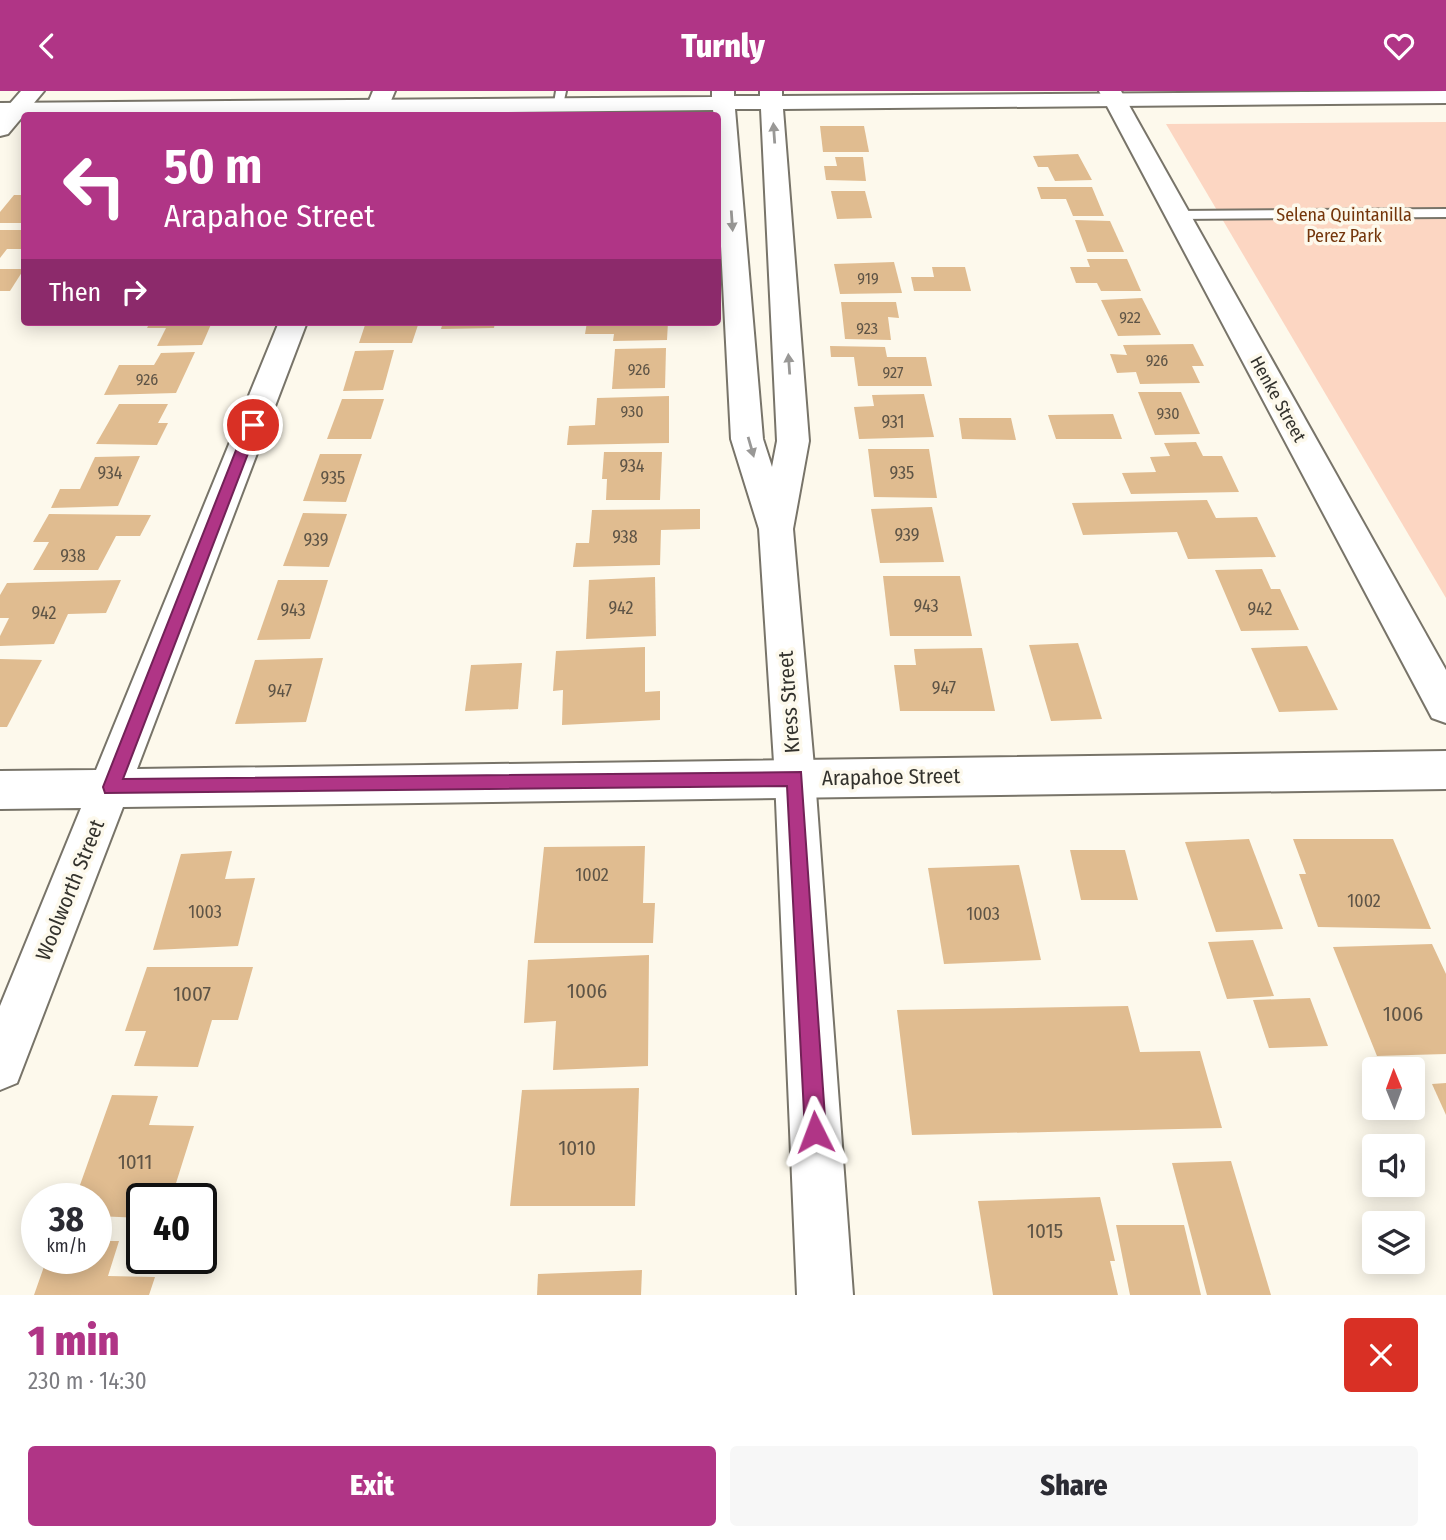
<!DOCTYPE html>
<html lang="en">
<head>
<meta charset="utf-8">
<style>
	body { margin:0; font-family:"Fira Sans Condensed",sans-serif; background:#f7f7f7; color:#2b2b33; height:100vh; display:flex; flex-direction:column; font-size:26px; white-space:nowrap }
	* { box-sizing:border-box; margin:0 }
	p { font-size:23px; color:#7c7c81 }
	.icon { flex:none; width:38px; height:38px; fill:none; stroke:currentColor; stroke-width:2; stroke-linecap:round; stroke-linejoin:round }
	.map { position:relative; height:1204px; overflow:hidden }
	.side { display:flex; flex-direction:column; background:#fff; flex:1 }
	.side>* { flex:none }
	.banner { position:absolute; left:21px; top:21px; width:700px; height:214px; border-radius:7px; box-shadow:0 4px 18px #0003; background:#b03586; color:#fff; overflow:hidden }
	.needle { width:46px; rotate:359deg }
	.fabs { position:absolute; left:1362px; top:966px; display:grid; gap:14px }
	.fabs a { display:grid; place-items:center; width:63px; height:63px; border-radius:7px; background:#fff; box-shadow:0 4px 18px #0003; font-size:35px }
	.speed { position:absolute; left:21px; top:1092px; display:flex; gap:14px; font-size:35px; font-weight:700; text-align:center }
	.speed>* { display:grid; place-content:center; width:91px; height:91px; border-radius:50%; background:#fff; box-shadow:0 4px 18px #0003; line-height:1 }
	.speed small { font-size:18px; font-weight:400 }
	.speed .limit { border:4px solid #111; border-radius:10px; background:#fff; color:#111 }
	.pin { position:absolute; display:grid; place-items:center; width:60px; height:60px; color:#fff; margin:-30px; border:4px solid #fff; border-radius:50%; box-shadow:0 2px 7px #0007 }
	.me { position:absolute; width:77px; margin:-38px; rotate:357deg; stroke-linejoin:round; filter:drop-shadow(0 0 5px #0008) }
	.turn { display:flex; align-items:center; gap:24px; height:147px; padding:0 28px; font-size:32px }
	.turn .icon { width:91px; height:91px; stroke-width:2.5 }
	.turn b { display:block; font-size:49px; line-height:60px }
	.then { display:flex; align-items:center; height:66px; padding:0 28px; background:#0003; gap:14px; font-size:26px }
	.round { display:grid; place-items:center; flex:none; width:74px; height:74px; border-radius:7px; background:#f7f7f7 }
	.headline { display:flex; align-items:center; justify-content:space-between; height:119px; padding:0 28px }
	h1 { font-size:42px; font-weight:800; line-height:52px; color:#b03586 }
	.button { display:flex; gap:14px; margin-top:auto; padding:14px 28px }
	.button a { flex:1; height:80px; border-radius:7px; background:#b03586; color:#fff; font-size:28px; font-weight:800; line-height:80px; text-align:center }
	.button a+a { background:#f7f7f7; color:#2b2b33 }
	header { display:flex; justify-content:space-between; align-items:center; height:91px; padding:0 28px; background:#b03586; color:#fff; font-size:32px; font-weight:800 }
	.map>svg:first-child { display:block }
	.green { fill:#fcd6c2 }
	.building { fill:#e0bc90 }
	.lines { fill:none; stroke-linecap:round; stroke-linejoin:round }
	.lane-casing { stroke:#787469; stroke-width:4 }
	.street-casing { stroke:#787469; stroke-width:4 }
	.secondary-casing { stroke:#787469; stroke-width:4 }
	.lane { fill:#fff; fill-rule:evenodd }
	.street { fill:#fff; fill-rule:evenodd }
	.secondary { fill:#fff; fill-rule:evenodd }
	.oneway { fill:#999896 }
	.route { fill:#b03586; stroke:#722257; stroke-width:2 }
	.labels { text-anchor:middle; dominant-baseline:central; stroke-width:7; stroke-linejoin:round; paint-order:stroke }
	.far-number-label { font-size:16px; fill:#5e5446 }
	.far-park-label { font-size:18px; fill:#74360b; stroke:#fdf9ec }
	.far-street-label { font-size:18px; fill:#33322d; stroke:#fdf9ec }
	.number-label { font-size:18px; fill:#5e5446 }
	.street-label { font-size:21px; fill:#33322d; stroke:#fdf9ec }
	.near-number-label { font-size:21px; fill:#5e5446 }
</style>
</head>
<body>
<header><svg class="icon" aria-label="back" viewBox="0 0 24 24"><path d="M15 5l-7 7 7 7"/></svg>Turnly<svg class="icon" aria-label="heart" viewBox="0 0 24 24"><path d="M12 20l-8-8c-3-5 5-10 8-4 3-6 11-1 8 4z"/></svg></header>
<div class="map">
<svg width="1446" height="1204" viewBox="0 0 1446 1204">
	<rect width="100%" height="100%" fill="#fdf9ec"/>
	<polygon class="green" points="1446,31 1446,507 1166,33"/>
	<g class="building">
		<polygon points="820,35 864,35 869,61 823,61"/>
		<polygon points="1078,63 1092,89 1055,90 1048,76 1038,76 1033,65"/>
		<polygon points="835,66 863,66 866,90 826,89 824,75 837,75"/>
		<polygon points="1037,96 1092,96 1104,125 1073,125 1066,108 1041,108"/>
		<polygon points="831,100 865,100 872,127 837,128"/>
		<polygon points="14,104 24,104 24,132 0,132 0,121"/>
		<polygon points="1075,129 1110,130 1124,161 1087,161"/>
		<polygon points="0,139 24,139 24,158 7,158 0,167"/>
		<polygon points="1087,168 1127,168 1141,200 1101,200 1097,192 1076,192 1070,176 1090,176"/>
		<polygon points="894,171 902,202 840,203 834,173"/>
		<polygon points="932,176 965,176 971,200 914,200 911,186 934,186"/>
		<polygon points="0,178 24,178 10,200 0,200"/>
		<polygon points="1142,207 1161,244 1118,245 1101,209"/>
		<polygon points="841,211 896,211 899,227 888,226 891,249 845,248"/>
		<polygon points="150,231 212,231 202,254 157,255 166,237 147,237"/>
		<polygon points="366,231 419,231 412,252 359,252"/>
		<polygon points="443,231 495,231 494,237 441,238"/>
		<polygon points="587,231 668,231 667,249 613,250 614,243 585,243"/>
		<polygon points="1193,253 1204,275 1192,275 1200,292 1140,293 1136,281 1117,282 1110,263 1127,264 1123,254"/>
		<polygon points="830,255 885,256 887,266 926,266 932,295 858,295 854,266 831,266"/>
		<polygon points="666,257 665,297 612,298 615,258"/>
		<polygon points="394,259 383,299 343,300 355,260"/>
		<polygon points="195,261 176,302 104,304 119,274 154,274 161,262"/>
		<polygon points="1138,301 1181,301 1200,343 1155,344"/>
		<polygon points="924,303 934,346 859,348 854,316 874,315 872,304"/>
		<polygon points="669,305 669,352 567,354 569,335 595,334 597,307"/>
		<polygon points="342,308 384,308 371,348 327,348"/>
		<polygon points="119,313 168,313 158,332 168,332 157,354 96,353"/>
		<polygon points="1113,323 1122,348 1056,348 1048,324"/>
		<polygon points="959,327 1011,327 1016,349 962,348"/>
		<polygon points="1196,351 1203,365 1222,365 1239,401 1131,403 1122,382 1156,381 1150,366 1170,365 1164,352"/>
		<polygon points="868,358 929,358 937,407 874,406"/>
		<polygon points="604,361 662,361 660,409 606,409 607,388 602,388"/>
		<polygon points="320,363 362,363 346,411 303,410"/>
		<polygon points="140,365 118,415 51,417 60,398 80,398 95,366"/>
		<polygon points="1207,409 1216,427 1257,426 1276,466 1188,468 1177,441 1083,444 1072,412"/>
		<polygon points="932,416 944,471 880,472 871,418"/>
		<polygon points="700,418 700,438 661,439 660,474 573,476 576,452 589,452 592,419"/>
		<polygon points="303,422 347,423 329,476 283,475"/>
		<polygon points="49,423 151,424 140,445 116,445 98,479 33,479 49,451 33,451"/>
		<polygon points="1262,478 1271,498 1280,498 1299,539 1241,540 1215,479"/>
		<polygon points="883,485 960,485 972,545 890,545"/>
		<polygon points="655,486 656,545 586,548 589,489"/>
		<polygon points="121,489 106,522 68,523 54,553 0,555 0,545 9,527 0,527 0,504 7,492"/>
		<polygon points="278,489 328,489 310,548 257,549"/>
		<polygon points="1078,552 1102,628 1051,630 1029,554"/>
		<polygon points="1307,555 1338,619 1279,621 1251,557"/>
		<polygon points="645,556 645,601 660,600 660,629 562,634 563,599 553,600 556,560"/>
		<polygon points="982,557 995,620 900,620 894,574 916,574 914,558"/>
		<polygon points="323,567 306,631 235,633 255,569"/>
		<polygon points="0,568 42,569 7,636 0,636"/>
		<polygon points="522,572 518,618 465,620 471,574"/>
		<polygon points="1249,748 1283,838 1216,841 1185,751"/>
		<polygon points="1293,748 1393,748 1431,838 1318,836 1299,783 1306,783"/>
		<polygon points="645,755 643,812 655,812 653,852 534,852 544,756"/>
		<polygon points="1070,759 1125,759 1138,809 1081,809"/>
		<polygon points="232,760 225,788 255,787 238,855 153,859 181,763"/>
		<polygon points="1019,774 1041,869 944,873 928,777"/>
		<polygon points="1253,849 1274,905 1227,908 1208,851"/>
		<polygon points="1432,853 1446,883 1446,963 1377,965 1333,856"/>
		<polygon points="649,864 648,975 553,979 556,930 524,932 528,869"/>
		<polygon points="147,876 253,876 238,929 212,929 198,976 134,975 146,940 125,940"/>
		<polygon points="1310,907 1328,955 1269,957 1253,909"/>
		<polygon points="1128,915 1140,961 1200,960 1222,1037 912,1044 897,919"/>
		<polygon points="1446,992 1446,1024 1432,993"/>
		<polygon points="639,997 635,1115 510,1115 522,999"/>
		<polygon points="112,1004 158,1005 149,1034 194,1035 171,1108 142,1108 142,1127 96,1125 96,1108 75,1108"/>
		<polygon points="1231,1070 1271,1204 1207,1204 1172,1072"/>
		<polygon points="1100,1106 1115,1170 1110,1170 1118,1204 993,1204 978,1110"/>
		<polygon points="1116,1134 1184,1134 1201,1204 1130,1204"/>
		<polygon points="96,1150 119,1150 108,1185 155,1186 149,1204 34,1204 47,1167 96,1167"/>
		<polygon points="642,1179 641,1204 537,1204 538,1183"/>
	</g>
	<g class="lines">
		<g class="lane-casing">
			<g id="lane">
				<polygon points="556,0 566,0 563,14 554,12"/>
				<polygon points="1446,118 1446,126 1177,128 1171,124 1177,120"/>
			</g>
		</g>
		<g class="street-casing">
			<g id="street">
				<polygon points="21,0 44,0 8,43 0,45 0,24"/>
				<polygon points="373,0 395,0 385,24 363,24"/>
				<polygon points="1099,0 1121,0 1446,579 1446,632 1432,627"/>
				<polygon points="279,231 307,231 137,678 1446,660 1446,698 123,716 17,992 0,999 0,915 81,717 0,718 0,680 96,679"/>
			</g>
		</g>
		<g class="secondary-casing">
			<path id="secondary" d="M 712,0 L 734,0 L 734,5 L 760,5 L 760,0 L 782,0 L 782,5 L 1446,0 L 1446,12 L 783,18 L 809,350 L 793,438 L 815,687 L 853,1204 L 797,1204 L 775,687 L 759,438 L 731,348 L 718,97 L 718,24 L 714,24 L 713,19 L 0,26 L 0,12 L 712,6 ZM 735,18 L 761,18 L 777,350 L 772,376 L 763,348 Z"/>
		</g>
		<use href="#lane" class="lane"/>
		<use href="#street" class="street"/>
		<use href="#secondary" class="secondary"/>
	</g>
	<defs><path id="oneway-solid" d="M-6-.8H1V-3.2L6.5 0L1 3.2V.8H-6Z" transform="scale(1.75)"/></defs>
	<g class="oneway">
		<use href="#oneway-solid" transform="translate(774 42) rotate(-94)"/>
		<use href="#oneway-solid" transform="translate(732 130) rotate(86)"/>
		<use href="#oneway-solid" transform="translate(789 273) rotate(-94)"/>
		<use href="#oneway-solid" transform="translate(751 356) rotate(74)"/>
	</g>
	<polygon class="route" points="253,330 259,334 123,688 801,681 826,1041 823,1048 815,1051 808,1048 805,1041 787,695 105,702 103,696 246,334"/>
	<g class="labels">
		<g class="far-number-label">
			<text x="868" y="187">919</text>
			<text x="1130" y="226">922</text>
			<text x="867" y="237">923</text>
			<text x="1157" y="269">926</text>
			<text x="639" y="278">926</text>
			<text x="893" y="281">927</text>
			<text x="147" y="288">926</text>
			<text x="632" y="320">930</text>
			<text x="1168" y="322">930</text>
		</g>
		<g class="far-park-label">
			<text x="1344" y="124">Selena Quintanilla<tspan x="1344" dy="21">Perez Park</tspan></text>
		</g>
		<g class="far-street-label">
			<text transform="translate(1278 308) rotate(61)">Henke Street</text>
		</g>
		<g class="number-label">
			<text x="893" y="331">931</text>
			<text x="632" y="375">934</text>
			<text x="110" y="382">934</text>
			<text x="902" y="382">935</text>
			<text x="333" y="387">935</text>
			<text x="907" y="444">939</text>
			<text x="625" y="446">938</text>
			<text x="316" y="449">939</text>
			<text x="73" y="465">938</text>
			<text x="926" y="515">943</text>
			<text x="621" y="517">942</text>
			<text x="1260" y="518">942</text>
			<text x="293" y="519">943</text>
			<text x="44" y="522">942</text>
			<text x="944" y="597">947</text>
			<text x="280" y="600">947</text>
			<text x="592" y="784">1002</text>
			<text x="1364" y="810">1002</text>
			<text x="205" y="821">1003</text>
			<text x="983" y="823">1003</text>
		</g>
		<g class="street-label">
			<text transform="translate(789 611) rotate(-94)">Kress Street</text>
			<text transform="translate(891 686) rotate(-1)">Arapahoe Street</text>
			<text transform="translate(70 799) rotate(-68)">Woolworth Street</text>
		</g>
		<g class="near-number-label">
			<text x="587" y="900">1006</text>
			<text x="192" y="903">1007</text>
			<text x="1403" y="923">1006</text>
			<text x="577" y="1057">1010</text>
			<text x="135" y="1071">1011</text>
			<text x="1045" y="1140">1015</text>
		</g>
	</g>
</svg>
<div class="fabs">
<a><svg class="needle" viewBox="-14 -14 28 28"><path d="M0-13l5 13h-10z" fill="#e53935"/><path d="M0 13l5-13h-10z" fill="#7c7c81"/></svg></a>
<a><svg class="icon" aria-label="sound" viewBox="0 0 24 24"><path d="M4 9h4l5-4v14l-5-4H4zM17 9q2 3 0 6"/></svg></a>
<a><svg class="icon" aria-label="layers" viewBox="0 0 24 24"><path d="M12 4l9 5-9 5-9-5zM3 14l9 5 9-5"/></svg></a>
</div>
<div class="speed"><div>38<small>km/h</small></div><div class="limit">40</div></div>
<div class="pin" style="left:253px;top:334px;background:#d93025"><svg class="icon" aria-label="arrive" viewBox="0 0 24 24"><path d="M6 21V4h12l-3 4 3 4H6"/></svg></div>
<svg class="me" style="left:815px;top:1041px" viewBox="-20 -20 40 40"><path d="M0-17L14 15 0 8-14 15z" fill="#b03586" stroke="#fff" stroke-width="4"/></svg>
<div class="banner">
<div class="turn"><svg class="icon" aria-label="left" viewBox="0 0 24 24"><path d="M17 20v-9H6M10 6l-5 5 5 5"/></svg><div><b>50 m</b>Arapahoe Street</div></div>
<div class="then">Then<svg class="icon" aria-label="right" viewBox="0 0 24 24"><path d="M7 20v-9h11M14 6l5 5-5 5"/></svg></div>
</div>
</div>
<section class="side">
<div class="headline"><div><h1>1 min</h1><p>230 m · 14:30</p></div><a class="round" style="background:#d93025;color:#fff"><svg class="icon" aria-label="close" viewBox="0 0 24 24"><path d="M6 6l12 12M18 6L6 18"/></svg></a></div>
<div class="button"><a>Exit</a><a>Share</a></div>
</section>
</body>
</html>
